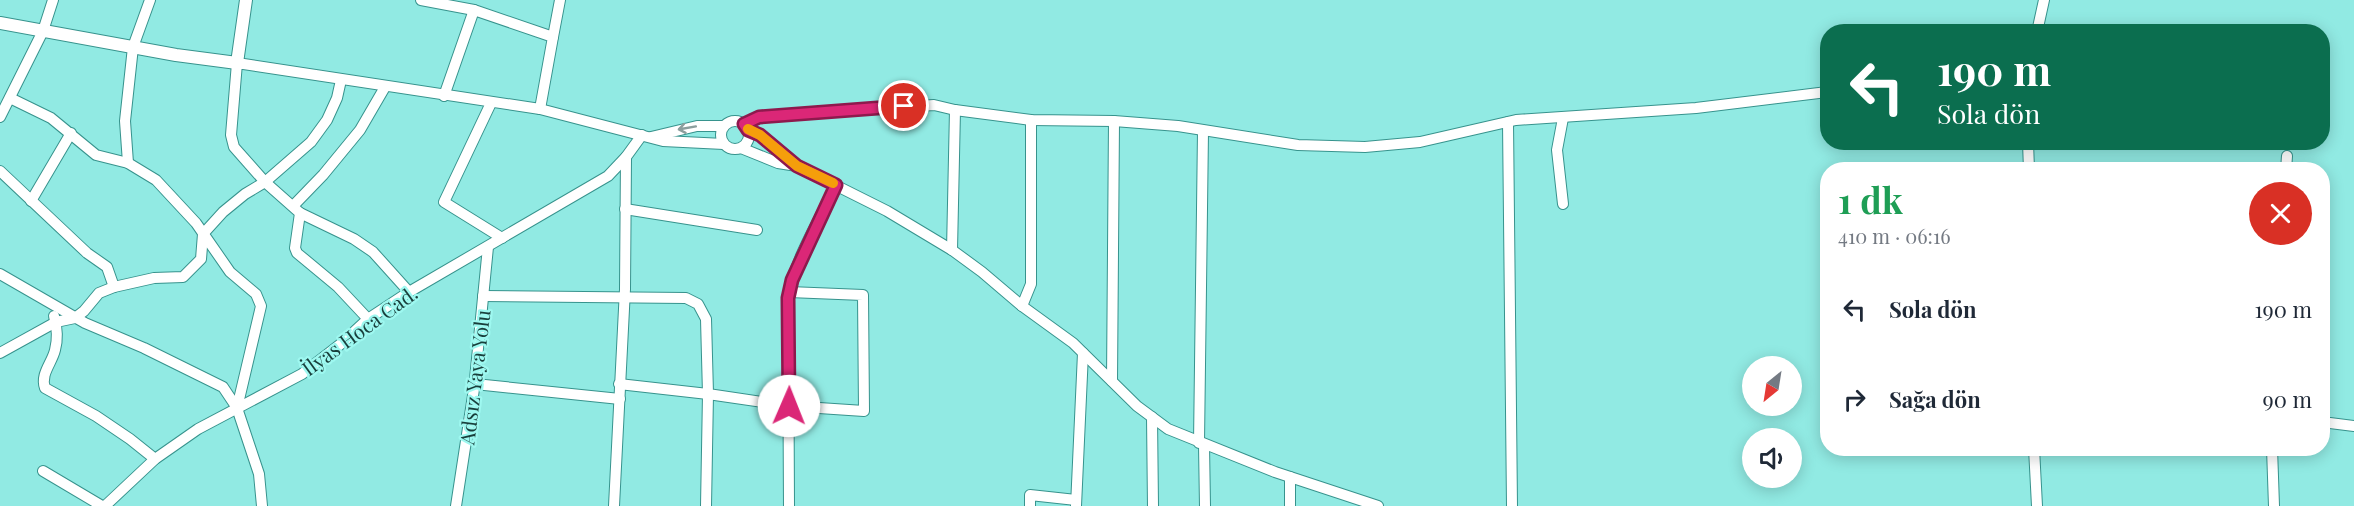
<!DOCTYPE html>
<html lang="tr">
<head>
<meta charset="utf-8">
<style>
	body { margin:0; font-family:"Playfair Display",serif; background:#f2f2f3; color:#1f2937; height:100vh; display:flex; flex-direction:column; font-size:22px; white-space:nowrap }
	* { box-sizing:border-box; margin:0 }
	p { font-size:20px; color:#747a83 }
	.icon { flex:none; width:33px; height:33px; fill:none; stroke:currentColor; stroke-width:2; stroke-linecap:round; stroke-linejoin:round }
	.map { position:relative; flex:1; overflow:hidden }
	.details { position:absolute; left:1820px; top:162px; width:510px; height:294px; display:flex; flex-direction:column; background:#fff; border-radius:24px; box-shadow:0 3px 15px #0003 }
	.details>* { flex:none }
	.top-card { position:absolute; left:1820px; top:24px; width:510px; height:126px; border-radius:24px; box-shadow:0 3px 15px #0003; background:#0b6e4f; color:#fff; overflow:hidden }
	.needle { width:39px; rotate:210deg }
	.buttons { position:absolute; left:1742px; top:356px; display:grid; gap:12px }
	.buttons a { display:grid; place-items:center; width:60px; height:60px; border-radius:50%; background:#fff; box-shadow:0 3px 15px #0003; font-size:30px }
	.pin { position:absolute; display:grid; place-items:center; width:51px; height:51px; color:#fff; margin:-26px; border:3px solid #fff; border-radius:50%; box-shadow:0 2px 6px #0007 }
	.me { position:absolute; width:66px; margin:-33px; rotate:1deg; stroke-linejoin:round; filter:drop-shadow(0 0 4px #0008) }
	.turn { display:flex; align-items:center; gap:21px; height:126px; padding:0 18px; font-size:27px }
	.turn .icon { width:78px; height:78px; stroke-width:2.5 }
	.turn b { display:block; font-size:42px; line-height:51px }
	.round { display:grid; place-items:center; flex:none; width:63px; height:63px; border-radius:32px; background:#f2f2f3 }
	.headline { display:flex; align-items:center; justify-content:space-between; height:102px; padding:0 18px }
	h1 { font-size:36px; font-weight:700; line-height:45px; color:#1e9e55 }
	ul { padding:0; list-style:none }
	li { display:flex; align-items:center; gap:18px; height:90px; padding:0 18px }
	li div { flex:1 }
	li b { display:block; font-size:22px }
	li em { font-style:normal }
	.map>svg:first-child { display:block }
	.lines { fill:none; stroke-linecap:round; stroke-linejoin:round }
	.minor-casing { stroke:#37938d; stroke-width:12 }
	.tertiary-casing { stroke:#37938d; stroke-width:14 }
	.minor { stroke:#fff; stroke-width:10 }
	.tertiary { stroke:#fff; stroke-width:12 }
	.oneway { stroke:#8c9e9d }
	.route-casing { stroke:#8e194d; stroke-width:15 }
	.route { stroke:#db2777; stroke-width:10 }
	.slow { stroke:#f59e0b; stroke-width:10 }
	.labels { text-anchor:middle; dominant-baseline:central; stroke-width:4.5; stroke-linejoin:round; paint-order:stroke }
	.street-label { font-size:20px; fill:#183e3b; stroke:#9ef8f0 }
</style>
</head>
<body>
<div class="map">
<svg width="2354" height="506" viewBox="0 0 2354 506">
	<rect width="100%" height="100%" fill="#91eae3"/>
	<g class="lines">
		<g class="minor-casing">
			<g id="minor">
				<polyline points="421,0 474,10 553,37 540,109"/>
				<polyline points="2037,32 2044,0"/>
				<polyline points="553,37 560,0"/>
				<polyline points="444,96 474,10"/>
				<polyline points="10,98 51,118 96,155 128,163 156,180 196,223 230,272 256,294 261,306 237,408"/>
				<polyline points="491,103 444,202 502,238"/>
				<polyline points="0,117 43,31 53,0"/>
				<polyline points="1563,118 1557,150 1563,204"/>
				<circle cx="735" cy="135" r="14"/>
				<polyline points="1508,122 1512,506"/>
				<polyline points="744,124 759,117 934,105 955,110 1031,120 1114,121 1178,126 1298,145 1365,147 1420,142 1516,120 1696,108 1827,92"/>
				<polyline points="748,130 760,135 797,166 887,211 952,250 982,272 1022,306 1073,343 1137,406 1168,429 1275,472 1378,506"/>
				<polyline points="651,137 697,126 724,126"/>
				<polyline points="2028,142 2029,170"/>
				<polyline points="741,148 778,163 797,166"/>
				<polyline points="128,163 125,121 133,47 150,0"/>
				<polyline points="2286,170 2287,156"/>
				<polyline points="0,171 87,253 107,267 114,287"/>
				<polyline points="31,201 71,133"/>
				<polyline points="293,206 323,175 360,130 385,87"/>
				<polyline points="625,209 757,230"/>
				<polyline points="300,213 354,239 373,252 409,292"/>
				<polyline points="952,250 955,110"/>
				<polyline points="0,274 85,323 144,348 223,387 237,408 259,474 262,506"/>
				<polyline points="483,296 686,298 698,304 706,319 708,394 789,406 864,411 863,295 789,292"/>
				<polyline points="1022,306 1031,284 1031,120"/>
				<path d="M 54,316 C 57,327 58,339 55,350 C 52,363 40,374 45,388 L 96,416 L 130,439 L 155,459"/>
				<polyline points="368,319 338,287 297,253 295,248 300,213 265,182 234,147 231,135 237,63 540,109 663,141 724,144"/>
				<polyline points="0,353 56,322 75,318 84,311 99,293 114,287 154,278 183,277 201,259 203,234 223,212 245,194 265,182 311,142 327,120 337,98 341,80"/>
				<polyline points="1112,381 1114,121"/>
				<polyline points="475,384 620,399"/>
				<polyline points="619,384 708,394 706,506"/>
				<polyline points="1152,417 1153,506"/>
				<polyline points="2322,422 2354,426"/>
				<polyline points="1199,443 1203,131"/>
				<polyline points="1204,445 1205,506"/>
				<polyline points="2034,448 2037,506"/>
				<polyline points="2272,448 2274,506"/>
				<polyline points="43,471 102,506"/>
				<polyline points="105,506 155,459 198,429 302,374 342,343 368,319 409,292 608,176 626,157 642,135"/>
				<polyline points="456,506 474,389 488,247"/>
				<polyline points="614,506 625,289 626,157"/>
				<path d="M 789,506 L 788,298 C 795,258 819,221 836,185"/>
				<polyline points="1030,506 1030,495 1076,500"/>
				<polyline points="1076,506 1083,353"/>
				<polyline points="1290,506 1290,477"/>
			</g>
		</g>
		<g class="tertiary-casing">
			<polyline id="tertiary" points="0,23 176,55 237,63 246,0"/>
		</g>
		<use href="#minor" class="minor"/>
		<use href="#tertiary" class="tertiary"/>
	</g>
	<defs><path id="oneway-shaft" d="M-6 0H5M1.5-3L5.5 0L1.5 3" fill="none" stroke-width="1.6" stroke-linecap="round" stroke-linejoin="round" transform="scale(1.5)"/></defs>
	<use class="oneway" href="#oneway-shaft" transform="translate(687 128) rotate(170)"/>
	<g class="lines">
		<g class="route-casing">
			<polyline id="route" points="789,406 788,298 792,280 836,185 797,166 760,135 748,130 744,124 759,117 904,106"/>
		</g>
		<use href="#route" class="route"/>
		<polyline class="slow" points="748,129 760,135 797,166 833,183"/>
	</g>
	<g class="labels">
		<g class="street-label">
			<text transform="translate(359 330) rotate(-36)">İlyas Hoca Cad.</text>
			<text transform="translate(474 377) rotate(-83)">Adsız Yaya Yolu</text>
		</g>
	</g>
</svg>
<div class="buttons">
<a><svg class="needle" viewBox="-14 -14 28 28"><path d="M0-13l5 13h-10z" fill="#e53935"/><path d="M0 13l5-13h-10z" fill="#747a83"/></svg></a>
<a><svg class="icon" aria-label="sound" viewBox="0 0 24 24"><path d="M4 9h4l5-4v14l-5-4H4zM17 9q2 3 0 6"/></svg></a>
</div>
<div class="pin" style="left:904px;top:106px;background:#d93025"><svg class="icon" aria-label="arrive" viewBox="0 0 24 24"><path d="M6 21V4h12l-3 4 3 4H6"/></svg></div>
<svg class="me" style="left:789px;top:406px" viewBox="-20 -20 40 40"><circle r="19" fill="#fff"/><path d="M0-13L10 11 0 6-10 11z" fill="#db2777"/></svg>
<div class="top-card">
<div class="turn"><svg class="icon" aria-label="left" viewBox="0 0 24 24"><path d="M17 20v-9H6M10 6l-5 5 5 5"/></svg><div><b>190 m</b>Sola dön</div></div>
</div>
<section class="details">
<div class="headline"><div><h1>1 dk</h1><p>410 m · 06:16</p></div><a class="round" style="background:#d93025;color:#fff"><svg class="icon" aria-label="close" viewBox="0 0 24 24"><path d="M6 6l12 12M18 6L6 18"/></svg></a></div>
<ul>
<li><svg class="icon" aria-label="left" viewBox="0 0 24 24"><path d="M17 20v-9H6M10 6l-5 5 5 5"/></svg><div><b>Sola dön</b></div><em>190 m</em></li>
<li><svg class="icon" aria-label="right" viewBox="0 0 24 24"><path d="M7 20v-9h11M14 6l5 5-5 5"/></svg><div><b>Sağa dön</b></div><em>90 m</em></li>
</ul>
</section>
</div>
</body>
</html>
